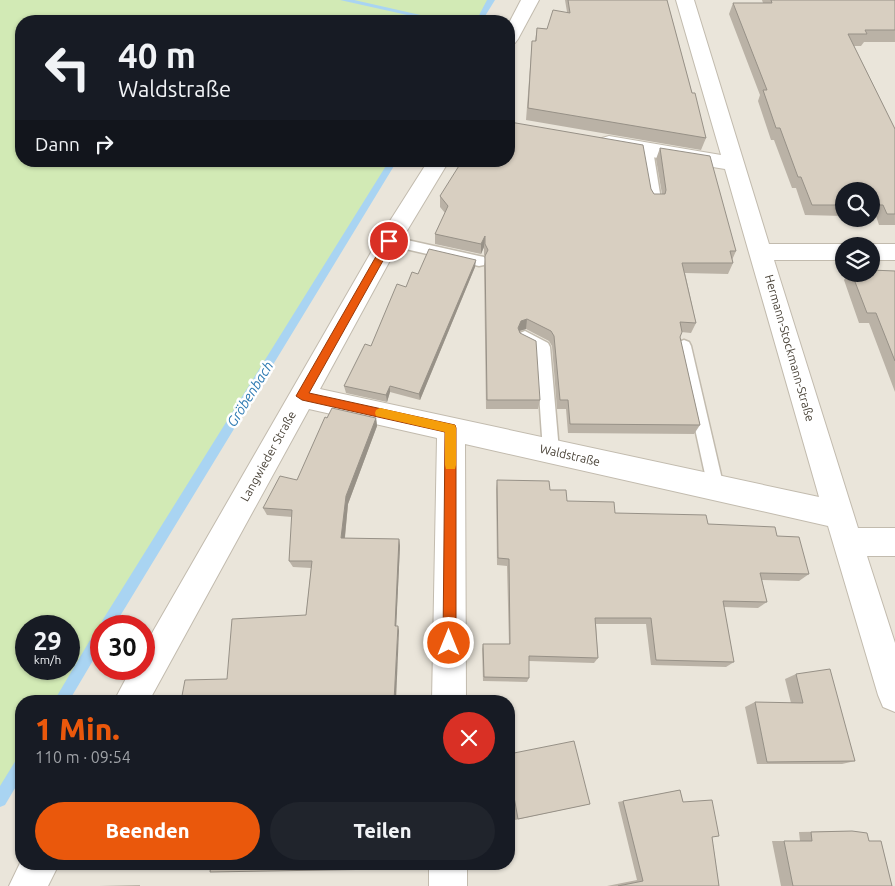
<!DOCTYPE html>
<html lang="de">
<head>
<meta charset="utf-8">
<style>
	body { margin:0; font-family:Ubuntu,sans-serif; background:#20242c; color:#f1f3f6; height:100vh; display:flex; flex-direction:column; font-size:19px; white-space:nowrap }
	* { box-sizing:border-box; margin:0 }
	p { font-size:16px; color:#9ea1a6 }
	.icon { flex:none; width:28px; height:28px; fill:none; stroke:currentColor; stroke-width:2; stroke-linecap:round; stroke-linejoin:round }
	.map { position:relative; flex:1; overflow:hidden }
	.panel { position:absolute; left:15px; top:695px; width:500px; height:175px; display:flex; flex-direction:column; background:#171b24; border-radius:20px; box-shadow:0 1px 4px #0004 }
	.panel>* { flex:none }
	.banner { position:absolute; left:15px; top:15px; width:500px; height:152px; border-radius:20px; box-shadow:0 1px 4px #0004; background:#171b24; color:#f1f3f6; overflow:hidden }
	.fabs { position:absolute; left:835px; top:182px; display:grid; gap:10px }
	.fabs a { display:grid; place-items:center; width:45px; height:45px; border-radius:50%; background:#171b24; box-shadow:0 1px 4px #0004; font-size:25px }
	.speed { position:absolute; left:15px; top:615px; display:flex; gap:10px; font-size:25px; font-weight:700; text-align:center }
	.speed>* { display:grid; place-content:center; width:65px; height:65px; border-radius:50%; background:#171b24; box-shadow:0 1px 4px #0004; line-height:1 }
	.speed small { font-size:12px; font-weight:400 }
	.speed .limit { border:8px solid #d22; background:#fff; color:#111 }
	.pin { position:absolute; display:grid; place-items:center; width:42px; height:42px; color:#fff; margin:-21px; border:2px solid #fff; border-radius:50%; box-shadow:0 1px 5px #0007 }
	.me { position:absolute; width:55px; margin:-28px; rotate:0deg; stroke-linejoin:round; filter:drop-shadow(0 0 4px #0008) }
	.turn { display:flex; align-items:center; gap:18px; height:105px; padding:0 20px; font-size:22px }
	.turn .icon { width:65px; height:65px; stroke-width:2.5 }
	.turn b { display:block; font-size:35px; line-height:42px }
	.then { display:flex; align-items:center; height:48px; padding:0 20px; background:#0003; gap:10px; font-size:19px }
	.round { display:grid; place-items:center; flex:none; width:52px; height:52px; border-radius:26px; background:#20242c }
	.headline { display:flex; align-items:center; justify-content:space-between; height:85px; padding:0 20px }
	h1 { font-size:30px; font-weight:800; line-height:38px; color:#ea580c }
	.action { display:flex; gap:10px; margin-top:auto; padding:10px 20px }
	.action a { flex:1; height:58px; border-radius:30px; background:#ea580c; color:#fff; font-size:20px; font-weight:800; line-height:58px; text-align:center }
	.action a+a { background:#20242c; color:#f1f3f6 }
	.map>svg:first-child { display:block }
	.residential { fill:#eae5da; fill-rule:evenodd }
	.green { fill:#d2eab5; fill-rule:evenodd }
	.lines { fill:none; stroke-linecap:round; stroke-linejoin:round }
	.stream { fill:#a9d4f2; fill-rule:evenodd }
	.lane-casing { stroke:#c2bbae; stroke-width:3 }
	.street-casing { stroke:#c2bbae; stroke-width:2 }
	.lane { fill:#fff; fill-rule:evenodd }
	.street { fill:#fff; fill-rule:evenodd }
	.wall { fill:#bab2a6 }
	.shaded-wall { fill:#979187 }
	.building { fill:#d8cfc1; stroke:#979187 }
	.route { fill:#ea580c; stroke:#983908 }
	.slow { fill:#f59e0b }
	.labels { text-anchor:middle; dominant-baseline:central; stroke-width:5; stroke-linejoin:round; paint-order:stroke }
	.street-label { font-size:12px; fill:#4b4439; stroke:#fff }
	.water-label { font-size:14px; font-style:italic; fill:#2e7ab2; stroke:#fff }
</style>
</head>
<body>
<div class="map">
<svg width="895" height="886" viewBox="0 0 895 886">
	<rect width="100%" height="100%" fill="#f6f3ec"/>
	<path class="residential" d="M 491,0 L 895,0 L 895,886 L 0,886 L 0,800 L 21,765 L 21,864 L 509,864 L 509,701 L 61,701 L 101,635 L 101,669 L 144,669 L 144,626 L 107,626 L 393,161 L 509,161 L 509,21 L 479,21 ZM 844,191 L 871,191 L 871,219 L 844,219 ZM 844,246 L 871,246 L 871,274 L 844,274 Z"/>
	<path class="green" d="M 0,0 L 491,0 L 479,21 L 21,21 L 21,161 L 393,161 L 107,626 L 101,626 L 101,635 L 61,701 L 21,701 L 21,765 L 0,800 ZM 26,626 L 69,626 L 69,669 L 26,669 Z"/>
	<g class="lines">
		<g class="stream">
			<polygon points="340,0 354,0 447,21 434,21"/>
			<polygon points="487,0 495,0 482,21 476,21"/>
			<polygon points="389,161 397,161 114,626 101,626 101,628 101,626 102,621"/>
			<polygon points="101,628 101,647 69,701 54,701 96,630"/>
			<polygon points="21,758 21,778 5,805 0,807 0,786 16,760"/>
		</g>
		<g class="lane-casing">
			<g id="lane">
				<polygon points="647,146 653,150 661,200 660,203 650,203 649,200 641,150"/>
				<polygon points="389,236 479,256 484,257 486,261 484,265 479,266 384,244 382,241 384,238"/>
				<polygon points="525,331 548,343 550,347 559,451 557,456 551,458 545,456 543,451 536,350 520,341 518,337 520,333"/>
				<polygon points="684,340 689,342 691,346 724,488 722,493 716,496 710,493 708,488 677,346 679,342"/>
			</g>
		</g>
		<g class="street-casing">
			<g id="street">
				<polygon points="521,0 539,0 518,39 515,43 509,44 509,23"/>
				<polygon points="676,0 694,0 769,244 844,244 852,246 844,246 844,260 774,260 858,528 895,528 895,556 867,556 895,643 895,712 883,707 878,695 828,526 465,444 466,701 432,701 437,438 309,409 149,701 114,701 131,669 144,669 144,647 381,235 428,161 449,161 399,244 320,389 819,497 725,169 609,150 602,148 599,143 602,138 609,136 721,155"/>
				<polygon points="871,244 895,244 895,260 871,260 871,246 863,246"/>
				<polygon points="21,861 21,864 59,864 48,886 9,886"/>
				<rect x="429" y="864" width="38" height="22"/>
			</g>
		</g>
		<use href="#lane" class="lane"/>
		<use href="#street" class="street"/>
	</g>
	<g class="wall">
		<polygon points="565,0 667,0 692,93 706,138 701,150 526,120 532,41 535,41 537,28 547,29 567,12"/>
		<polygon points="762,0 895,0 895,42 864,42 861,46 854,46 895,129 895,225 879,225 876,216 871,216 871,191 844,191 844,216 805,215 796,188 792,188 774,140 771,140 758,101 760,95 729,14 733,3 763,3"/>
		<polygon points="510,122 651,189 654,194 662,194 656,159 660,148 736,251 732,260 733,263 728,274 685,273 696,323 691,333 681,332 680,337 700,425 694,434 568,433 566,409 557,409 552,346 549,341 526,329 520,331 540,400 538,409 486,409 484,267 485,256 484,255 484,247 481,254 435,244 435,234 445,213 440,207 440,196 509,161"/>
		<polygon points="475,267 420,400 390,392 387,402 346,393 344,386 371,346 406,287 418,274"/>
		<polygon points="895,271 895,392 869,323 859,323 844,280 848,274 871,274"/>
		<polygon points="376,418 377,426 348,504 345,538 399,539 400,546 396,626 398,626 399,631 227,679 306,615 311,568 293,567 289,561 292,517 267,515 263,508"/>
		<polygon points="497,480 550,490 567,501 615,513 708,524 777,536 809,574 799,581 762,580 767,602 758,608 724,607 734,662 726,667 651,665 646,624 596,624 598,658 594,663 529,661 529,678 527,682 483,681 482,649 483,644 509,644 507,566 497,565 496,489"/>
		<polygon points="796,674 855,761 842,764 757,764 745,707 755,702 791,703 785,679"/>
		<polygon points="509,754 590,804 515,820 509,784"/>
		<polygon points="680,790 683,802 712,837 719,886 607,886 637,880 618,802"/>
		<polygon points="852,831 869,841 881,841 892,886 781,886 772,841 800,841 799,832"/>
		<polygon points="140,885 140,886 99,886"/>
	</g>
	<g class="shaded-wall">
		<polygon points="485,236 484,247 481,254 481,244"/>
		<polygon points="476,260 475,267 420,400 419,394"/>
		<polygon points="527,319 526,329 519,331 518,328 521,321"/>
		<polygon points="390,386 390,392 387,402 386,395"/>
		<polygon points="376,418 377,426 348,504 344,545 341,538 346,496"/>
		<polygon points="399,539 400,546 396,631 395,626"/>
		<polygon points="398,626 399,631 396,701 394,701"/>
	</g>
	<g class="building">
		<polygon points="568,0 667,0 692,93 695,93 706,138 528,108 532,41 536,41 537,28 547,29 553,10 570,13"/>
		<polygon points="771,0 895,0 895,30 865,30 867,34 848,34 895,129 895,214 887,214 883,205 871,205 871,191 844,191 844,205 812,205 801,177 798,177 780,128 776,128 763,90 767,90 733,3 772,3"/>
		<polygon points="509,120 510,122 643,145 651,189 654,194 665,194 666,190 660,148 710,156 736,251 730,251 733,263 682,263 696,323 680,322 682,332 680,337 700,425 570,424 568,400 560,400 554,336 551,331 527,319 521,321 518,328 520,333 536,341 540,400 487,400 485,256 488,250 485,244 485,236 481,244 435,234 448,206 440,196 462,161 509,161"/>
		<polygon points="429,249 476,260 419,394 390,386 386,395 344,386 365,344 371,346 397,284 406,287 412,272 418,274"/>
		<polygon points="871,270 895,271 895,361 876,313 867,313 852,274 871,274"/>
		<polygon points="332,408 376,418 346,496 341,538 399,539 395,626 398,626 394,701 181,701 185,680 227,679 232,619 306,615 312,561 289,561 292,510 263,508 280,476 297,480 325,417 327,418"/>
		<polygon points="497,480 549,481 550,490 566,490 567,501 614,502 615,513 706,515 708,524 775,527 777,536 799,537 809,574 760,573 767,602 723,601 734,662 656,660 651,618 595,618 598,658 529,656 529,678 484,677 483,644 510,644 509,559 498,558"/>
		<polygon points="830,669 855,761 767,762 755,702 803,703 796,674"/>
		<polygon points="574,741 590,804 518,819 509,769 509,754"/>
		<polygon points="680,790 683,802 712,800 719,836 712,837 719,886 618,886 643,881 623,801"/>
		<polygon points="852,831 867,833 869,841 881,841 892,886 793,886 784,841 812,841 811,832"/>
		<polygon points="211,864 386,864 385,869 210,872"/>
	</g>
	<polygon class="route" points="389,238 394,241 309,393 455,425 456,428 456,643 454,648 449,650 445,648 443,643 445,432 302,400 296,396 386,239"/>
	<polygon class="slow" points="380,408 455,425 456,428 456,465 455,469 446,469 445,465 445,432 376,416 375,413 376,410"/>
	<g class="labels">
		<g class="street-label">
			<text transform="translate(790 348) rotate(74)">Hermann-Stockmann-Straße</text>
			<text transform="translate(570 455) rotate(13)">Waldstraße</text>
			<text transform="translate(268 456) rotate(-61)">Langwieder Straße</text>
		</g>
		<g class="water-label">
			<text transform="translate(250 394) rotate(-58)">Gröbenbach</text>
		</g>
	</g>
</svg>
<div class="fabs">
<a><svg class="icon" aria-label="search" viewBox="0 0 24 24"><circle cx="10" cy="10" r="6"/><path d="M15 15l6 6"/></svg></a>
<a><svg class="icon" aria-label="layers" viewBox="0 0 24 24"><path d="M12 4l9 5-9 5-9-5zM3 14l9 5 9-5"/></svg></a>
</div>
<div class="speed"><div>29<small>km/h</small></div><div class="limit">30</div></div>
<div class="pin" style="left:389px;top:241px;background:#d93025"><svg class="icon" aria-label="arrive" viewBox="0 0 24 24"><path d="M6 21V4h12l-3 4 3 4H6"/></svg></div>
<svg class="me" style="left:449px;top:643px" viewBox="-20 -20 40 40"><circle r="17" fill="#ea580c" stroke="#fff" stroke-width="3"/><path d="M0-11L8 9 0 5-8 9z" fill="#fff"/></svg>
<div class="banner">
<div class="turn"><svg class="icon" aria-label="left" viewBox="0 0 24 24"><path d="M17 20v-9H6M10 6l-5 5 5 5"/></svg><div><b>40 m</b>Waldstraße</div></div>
<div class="then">Dann<svg class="icon" aria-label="right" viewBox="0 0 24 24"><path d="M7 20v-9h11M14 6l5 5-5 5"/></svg></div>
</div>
<section class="panel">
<div class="headline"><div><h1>1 Min.</h1><p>110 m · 09:54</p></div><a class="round" style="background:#d93025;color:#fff"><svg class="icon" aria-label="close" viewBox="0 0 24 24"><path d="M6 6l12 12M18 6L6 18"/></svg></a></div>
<div class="action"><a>Beenden</a><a>Teilen</a></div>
</section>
</div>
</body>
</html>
